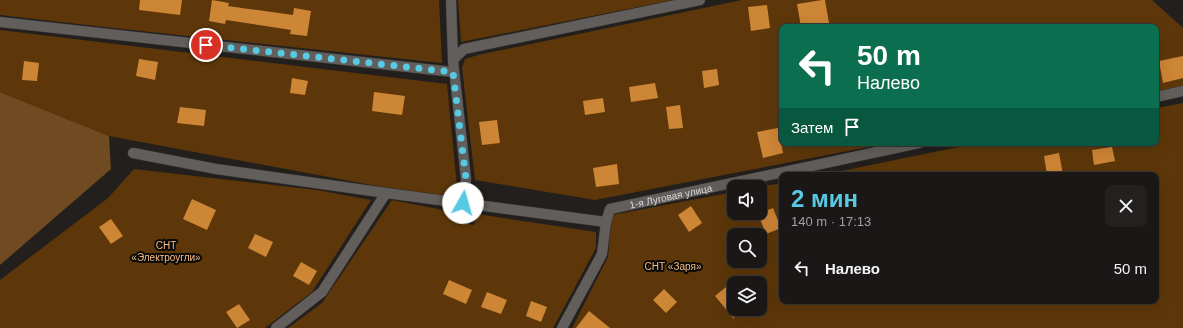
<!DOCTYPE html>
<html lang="ru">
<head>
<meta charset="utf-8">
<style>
	body { margin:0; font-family:Arial,sans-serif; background:#23201f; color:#f1f3f6; height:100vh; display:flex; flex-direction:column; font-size:15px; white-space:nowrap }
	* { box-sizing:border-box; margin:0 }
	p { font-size:13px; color:#9f9fa1 }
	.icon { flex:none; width:22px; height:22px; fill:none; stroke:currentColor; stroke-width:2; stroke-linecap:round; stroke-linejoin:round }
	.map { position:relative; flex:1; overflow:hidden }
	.side { position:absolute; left:779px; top:172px; width:380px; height:132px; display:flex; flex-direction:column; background:#1a1716; border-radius:8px; box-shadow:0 4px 16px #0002,0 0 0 1px #383635 }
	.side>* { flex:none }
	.banner { position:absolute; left:779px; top:24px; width:380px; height:122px; border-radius:8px; box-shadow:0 4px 16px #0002,0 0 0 1px #383635; background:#0b6e4f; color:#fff; overflow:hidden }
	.tools { position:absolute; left:727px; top:180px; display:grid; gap:8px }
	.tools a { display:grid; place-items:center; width:40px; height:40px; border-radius:8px; background:#1a1716; box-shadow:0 4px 16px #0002,0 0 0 1px #383635; font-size:20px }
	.pin { position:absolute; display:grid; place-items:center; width:34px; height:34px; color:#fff; margin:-17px; border:2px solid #fff; border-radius:50%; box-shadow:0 1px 4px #0007 }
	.me { position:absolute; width:44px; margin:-22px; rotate:7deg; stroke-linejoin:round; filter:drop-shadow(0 0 3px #0008) }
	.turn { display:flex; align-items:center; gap:14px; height:84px; padding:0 12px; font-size:18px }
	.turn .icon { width:52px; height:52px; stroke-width:2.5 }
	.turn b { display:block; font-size:28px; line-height:34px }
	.then { display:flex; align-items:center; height:38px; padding:0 12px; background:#0003; gap:8px; font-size:15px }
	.round { display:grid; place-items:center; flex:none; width:42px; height:42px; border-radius:8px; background:#23201f }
	.summary { display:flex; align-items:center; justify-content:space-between; height:68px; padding:0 12px }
	h1 { font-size:24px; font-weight:800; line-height:30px; color:#57c9e2 }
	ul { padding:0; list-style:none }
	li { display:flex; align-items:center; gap:12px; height:56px; padding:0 12px }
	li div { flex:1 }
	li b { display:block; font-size:15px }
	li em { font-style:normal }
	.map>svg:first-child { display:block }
	.green { fill:#5d370a; fill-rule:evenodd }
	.forest { fill:#704a21 }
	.building { fill:#cd8536 }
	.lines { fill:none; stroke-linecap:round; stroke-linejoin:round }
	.minor-casing { stroke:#3d3b39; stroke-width:11 }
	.minor { stroke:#615e5b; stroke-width:10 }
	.route { stroke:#57c9e2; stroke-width:7; stroke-dasharray:0 12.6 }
	.labels { text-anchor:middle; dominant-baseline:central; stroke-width:4; stroke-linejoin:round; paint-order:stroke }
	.street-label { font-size:10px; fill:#dbd9d8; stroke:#0a0908 }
	.park-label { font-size:10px; fill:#f5bd87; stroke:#0a0908 }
</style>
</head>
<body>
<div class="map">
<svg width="1183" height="328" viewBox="0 0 1183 328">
	<rect width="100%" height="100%" fill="#221f1d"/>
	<g class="green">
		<polygon points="0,0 439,0 442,63 104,27 0,15"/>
		<polygon points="458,0 673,0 461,42"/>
		<polygon points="742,0 1152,0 1183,28 1183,86 1156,91 1156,27 782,27 782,143 889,143 595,200 475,180 462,68 465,59 478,55"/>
		<polygon points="0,30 447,84 458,197 377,186 109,136 0,92"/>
		<path d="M 1183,103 L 1183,328 L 572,328 L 608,257 L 612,215 L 734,192 L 734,213 L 760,213 L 760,187 L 759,187 L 782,183 L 782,301 L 1156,301 L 1156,175 L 822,175 L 978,143 L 1156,143 L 1156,108 ZM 734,235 L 760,235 L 760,261 L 734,261 ZM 734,283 L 760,283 L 760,309 L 734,309 Z"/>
		<polygon points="134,169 317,190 371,200 312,292 265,328 0,328 0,280 108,198"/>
		<polygon points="392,200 464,214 463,223 474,225 477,214 596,232 596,248 553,328 288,328 322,303"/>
	</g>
	<polygon class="forest" points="0,92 109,136 111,169 0,265"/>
	<g class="building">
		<polygon points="140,0 182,0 180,15 139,10"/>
		<polygon points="212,0 229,3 228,6 293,15 294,8 311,11 307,36 290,34 291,30 226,20 225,24 209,21"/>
		<polygon points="822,0 825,0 829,23 801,27 797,4"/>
		<polygon points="767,5 770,28 751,31 748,7"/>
		<polygon points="1183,56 1183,78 1163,83 1159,61"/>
		<polygon points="139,59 158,62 155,80 136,76"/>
		<polygon points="24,61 39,63 37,81 22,80"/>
		<polygon points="717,69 719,85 704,88 702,71"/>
		<polygon points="292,78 308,81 305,95 290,93"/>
		<polygon points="655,83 658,98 631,102 629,87"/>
		<polygon points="374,92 405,96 402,115 372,111"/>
		<polygon points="603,98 605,112 585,115 583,101"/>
		<polygon points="680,105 683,128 669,129 666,107"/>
		<polygon points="180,107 206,110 204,126 177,123"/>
		<polygon points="497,120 500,143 482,145 479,122"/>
		<polygon points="778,128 783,153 763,158 757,132"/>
		<polygon points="1112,147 1115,161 1094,165 1092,150"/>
		<polygon points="1059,153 1063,175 1047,175 1044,156"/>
		<polygon points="617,164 619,184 596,187 593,168"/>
		<polygon points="192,199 216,210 207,230 183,219"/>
		<polygon points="691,206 702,223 689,232 678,215"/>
		<polygon points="773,208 781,228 766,234 758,214"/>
		<polygon points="111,219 123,236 111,244 99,227"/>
		<polygon points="255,234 273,242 266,257 248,248"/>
		<polygon points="301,262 317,271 309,285 293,276"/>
		<polygon points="449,280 472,290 466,304 443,294"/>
		<polygon points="726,287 734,296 734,319 715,296"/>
		<polygon points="664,289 677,302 666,313 653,300"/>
		<polygon points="487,292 507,300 501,314 481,307"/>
		<polygon points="531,301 547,307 541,322 526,316"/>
		<polygon points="239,304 250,320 237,328 226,312"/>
		<polygon points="589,311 610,328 576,328"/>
	</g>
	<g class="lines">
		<g class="minor-casing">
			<g id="minor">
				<polyline points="451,0 453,60"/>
				<polyline points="0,22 453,72"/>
				<polyline points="1156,97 1183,91"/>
				<polyline points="133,153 216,169 386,193"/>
				<polyline points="463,203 466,179 453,60 464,49 700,0"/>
				<polyline points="276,328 322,292 386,193 606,222"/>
				<path id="s1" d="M 562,328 L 602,254 L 606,222 L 610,209 L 919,143"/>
			</g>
		</g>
		<use href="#minor" class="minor"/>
	</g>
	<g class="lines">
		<polyline class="route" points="206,45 453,72 466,179 463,203"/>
	</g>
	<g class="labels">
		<g class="street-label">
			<text stroke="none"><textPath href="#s1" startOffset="192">1-я Луговая улица</textPath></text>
		</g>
		<g class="park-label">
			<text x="166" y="245">СНТ<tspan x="166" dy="12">«Электроугли»</tspan></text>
			<text x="673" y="266">СНТ «Заря»</text>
		</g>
	</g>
</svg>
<div class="tools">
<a><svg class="icon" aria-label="sound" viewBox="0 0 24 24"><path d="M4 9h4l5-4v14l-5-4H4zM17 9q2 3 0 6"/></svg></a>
<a><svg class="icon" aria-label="search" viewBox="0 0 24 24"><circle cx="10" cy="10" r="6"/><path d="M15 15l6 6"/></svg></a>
<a><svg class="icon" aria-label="layers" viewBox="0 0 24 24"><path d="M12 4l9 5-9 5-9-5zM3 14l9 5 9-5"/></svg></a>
</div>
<div class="pin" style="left:206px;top:45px;background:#d93025"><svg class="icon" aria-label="arrive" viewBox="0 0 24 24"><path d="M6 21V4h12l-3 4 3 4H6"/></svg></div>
<svg class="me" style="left:463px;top:203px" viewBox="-20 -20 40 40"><circle r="19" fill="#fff"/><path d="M0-13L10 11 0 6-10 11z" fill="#57c9e2"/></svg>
<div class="banner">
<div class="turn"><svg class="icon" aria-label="left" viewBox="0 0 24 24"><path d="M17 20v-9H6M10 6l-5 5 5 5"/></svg><div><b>50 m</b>Налево</div></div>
<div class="then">Затем<svg class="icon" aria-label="arrive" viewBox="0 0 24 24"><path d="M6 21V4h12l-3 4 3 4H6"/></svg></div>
</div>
<section class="side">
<div class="summary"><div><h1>2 мин</h1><p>140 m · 17:13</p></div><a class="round"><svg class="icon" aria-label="close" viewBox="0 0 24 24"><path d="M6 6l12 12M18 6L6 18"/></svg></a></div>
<ul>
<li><svg class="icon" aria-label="left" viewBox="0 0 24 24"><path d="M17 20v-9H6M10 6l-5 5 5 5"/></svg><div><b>Налево</b></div><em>50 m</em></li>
</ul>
</section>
</div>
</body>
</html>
